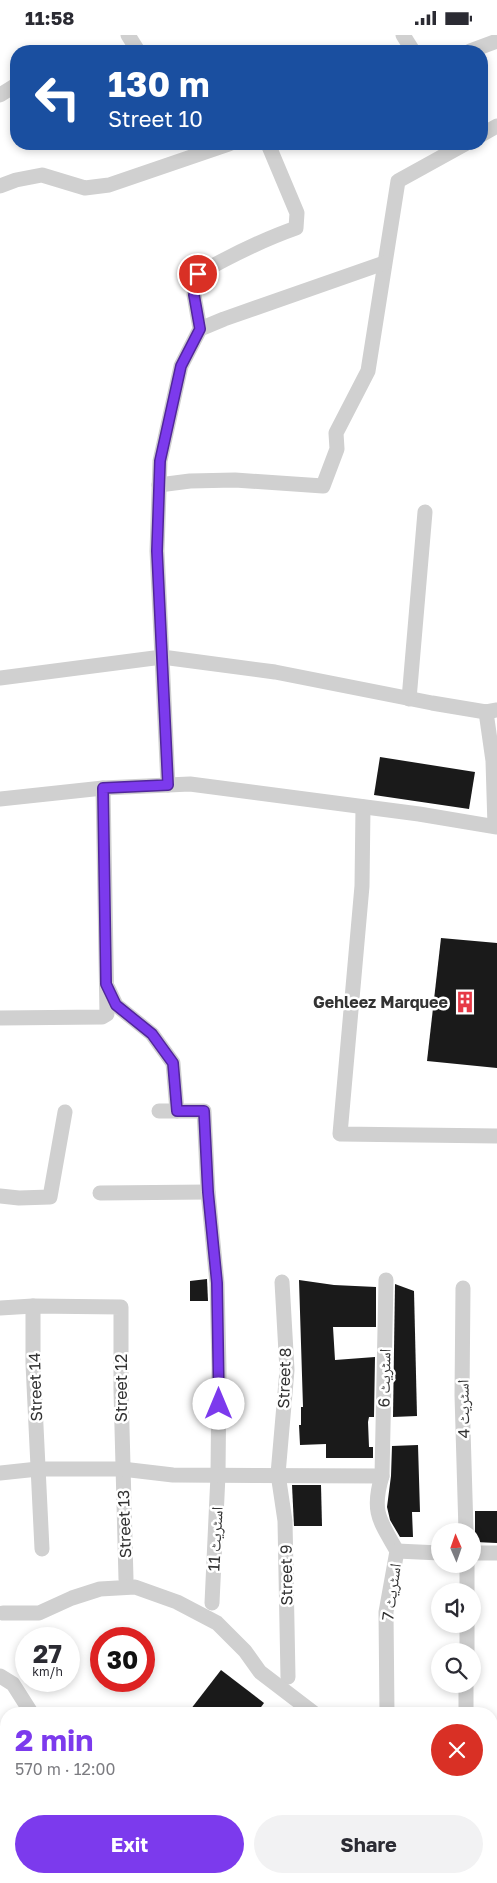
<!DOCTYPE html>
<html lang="en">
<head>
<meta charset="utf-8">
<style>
	body { margin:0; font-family:"Golos Text","Noto Naskh Arabic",sans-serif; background:#f2f2f3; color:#2b2b33; height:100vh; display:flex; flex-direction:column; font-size:19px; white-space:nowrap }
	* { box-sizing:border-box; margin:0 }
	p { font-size:16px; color:#7c7c81 }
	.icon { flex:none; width:28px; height:28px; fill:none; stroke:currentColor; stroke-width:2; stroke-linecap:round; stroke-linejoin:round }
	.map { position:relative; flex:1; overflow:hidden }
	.panel { position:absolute; left:0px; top:1672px; width:498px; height:176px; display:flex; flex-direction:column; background:#fff; border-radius:20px 20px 0 0; box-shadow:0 2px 8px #0003 }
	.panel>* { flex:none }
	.top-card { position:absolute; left:10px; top:10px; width:478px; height:105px; border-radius:20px; box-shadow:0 2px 8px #0003; background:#1a4fa0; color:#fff; overflow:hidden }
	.needle { width:32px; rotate:358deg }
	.controls { position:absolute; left:431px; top:1488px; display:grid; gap:10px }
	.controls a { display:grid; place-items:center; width:50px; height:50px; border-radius:50%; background:#fff; box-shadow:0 2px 8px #0003; font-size:25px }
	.speed { position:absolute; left:15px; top:1592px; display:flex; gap:10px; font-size:25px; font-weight:700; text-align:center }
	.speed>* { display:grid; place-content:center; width:65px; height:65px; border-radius:50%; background:#fff; box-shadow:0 2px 8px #0003; line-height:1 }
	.speed small { font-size:12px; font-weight:400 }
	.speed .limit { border:8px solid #d22; background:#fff; color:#111 }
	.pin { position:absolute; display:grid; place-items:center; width:42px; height:42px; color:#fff; margin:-21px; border:2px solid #fff; border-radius:50%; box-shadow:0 1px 5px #0007 }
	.me { position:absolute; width:55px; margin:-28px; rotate:0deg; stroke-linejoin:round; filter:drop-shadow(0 0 4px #0008) }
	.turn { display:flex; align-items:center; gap:18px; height:105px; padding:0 15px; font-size:22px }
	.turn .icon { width:65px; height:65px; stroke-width:2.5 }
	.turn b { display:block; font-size:35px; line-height:42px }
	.round { display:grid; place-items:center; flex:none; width:52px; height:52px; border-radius:26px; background:#f2f2f3 }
	.overview { display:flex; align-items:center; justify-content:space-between; height:85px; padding:0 15px }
	h1 { font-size:30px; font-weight:700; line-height:38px; color:#7c3aed }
	.action { display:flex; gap:10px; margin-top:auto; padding:10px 15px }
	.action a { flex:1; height:58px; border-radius:30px; background:#7c3aed; color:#fff; font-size:20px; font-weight:700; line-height:58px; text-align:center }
	.action a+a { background:#f2f2f3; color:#2b2b33 }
	.status { display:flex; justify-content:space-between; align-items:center; height:35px; padding:0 25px; background:#fff; direction:ltr }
	.status svg { height:14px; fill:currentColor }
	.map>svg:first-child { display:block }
	.building { fill:#1a1a1a }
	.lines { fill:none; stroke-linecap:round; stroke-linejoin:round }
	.minor { stroke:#d0d0d0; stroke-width:15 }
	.route-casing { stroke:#51269a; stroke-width:12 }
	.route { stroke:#7c3aed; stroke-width:9 }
	.labels { text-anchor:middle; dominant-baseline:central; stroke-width:5; stroke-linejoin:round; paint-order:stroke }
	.poi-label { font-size:16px; font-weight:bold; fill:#333; stroke:#fff; text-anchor:end }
	.street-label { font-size:16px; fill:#333; stroke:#fff }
</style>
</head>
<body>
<div class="status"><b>11:58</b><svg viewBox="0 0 49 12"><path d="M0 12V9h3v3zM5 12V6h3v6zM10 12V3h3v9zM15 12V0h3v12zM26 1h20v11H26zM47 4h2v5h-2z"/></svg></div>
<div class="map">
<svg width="497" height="1848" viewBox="0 0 497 1848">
	<rect width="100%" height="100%" fill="#fff"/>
	<g class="building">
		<polygon points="380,722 475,737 469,774 374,760"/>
		<polygon points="441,903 497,908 497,1033 427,1026"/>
		<polygon points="207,1244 208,1266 190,1266 190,1246"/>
		<polygon points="299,1245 334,1250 376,1252 376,1292 333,1292 335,1325 375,1322 374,1382 369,1382 368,1387 369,1412 373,1412 373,1423 326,1423 326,1409 300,1410 299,1390 301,1390 301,1372 303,1372"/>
		<polygon points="395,1249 414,1256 417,1381 393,1382"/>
		<polygon points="418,1410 420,1477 412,1477 413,1502 400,1502 390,1485 387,1472 391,1441 392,1411"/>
		<polygon points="292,1450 321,1450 322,1491 294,1491"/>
		<polygon points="475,1476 497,1476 497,1508 475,1507"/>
		<polygon points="221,1635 264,1668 256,1679 187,1679"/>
	</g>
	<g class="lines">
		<g class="minor">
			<polyline points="128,0 138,16"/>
			<polyline points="403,0 413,16"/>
			<polyline points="470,16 497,6"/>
			<polyline points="0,60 16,50"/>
			<polyline points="481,100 497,91"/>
			<polyline points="0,151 16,145 42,140 85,153 109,150 229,109"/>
			<path d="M 200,294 L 194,260 L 198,239 C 230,221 262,205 296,193 L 297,178 L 268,109"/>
			<polyline points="159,450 190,446 235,445 323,451 337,414 336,398 368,336 398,146 465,109"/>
			<polyline points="0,643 162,622 275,637 432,668 486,677 497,675"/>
			<polyline points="409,664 425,477"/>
			<polyline points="486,677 493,726 495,791"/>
			<polyline points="168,750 157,516 160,426 181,331 200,294 224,284 384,228"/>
			<polyline points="0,764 103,753 190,749 419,779 497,792"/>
			<polyline points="363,772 362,851 340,1099 497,1101"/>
			<polyline points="108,953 116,970 152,999 173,1028 177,1076"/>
			<polyline points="0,983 102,982 107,979 103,753"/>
			<polyline points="159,1076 204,1076 208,1157 217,1248 219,1333 218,1440 212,1568"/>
			<polyline points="100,1158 208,1157"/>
			<polyline points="0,1161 19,1163 50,1162 65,1077"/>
			<path d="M 386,1245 L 382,1441 C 371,1477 380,1486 397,1516 L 386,1577 L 387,1679"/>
			<polyline points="282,1247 287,1335 278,1439 285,1486 288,1642"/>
			<polyline points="463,1253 462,1360 466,1496"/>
			<polyline points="33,1271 33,1329 42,1514"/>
			<polyline points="0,1273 33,1271 121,1272 121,1355 126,1544"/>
			<polyline points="0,1438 38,1434 122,1434 173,1440 382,1441"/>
			<polyline points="397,1516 440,1518"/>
			<polyline points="472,1518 497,1518"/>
			<polyline points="467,1556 467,1529"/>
			<polyline points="3,1578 39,1578 72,1563 100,1554 135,1552 177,1567 217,1588 245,1616 260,1637 315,1679"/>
			<polyline points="467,1616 467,1589"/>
			<polyline points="0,1641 13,1649 32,1679"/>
			<polyline points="466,1679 466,1649"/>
			<polyline points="491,1804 497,1806"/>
			<polyline points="76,1842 77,1848"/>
		</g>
	</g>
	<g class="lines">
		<g class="route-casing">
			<polyline id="route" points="198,239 194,260 200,294 181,331 160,426 157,516 168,750 103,753 106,949 116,970 152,999 173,1028 177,1076 204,1076 208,1157 217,1248 219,1369"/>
		</g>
		<use href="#route" class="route"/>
	</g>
	<defs>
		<g id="building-bare" transform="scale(1.725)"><path d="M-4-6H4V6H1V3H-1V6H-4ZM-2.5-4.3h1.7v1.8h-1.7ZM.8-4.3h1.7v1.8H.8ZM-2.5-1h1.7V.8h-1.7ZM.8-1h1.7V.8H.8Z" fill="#e63946" stroke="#fff" stroke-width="2.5" paint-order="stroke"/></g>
	</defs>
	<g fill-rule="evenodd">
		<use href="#building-bare" x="465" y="967"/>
	</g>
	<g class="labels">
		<g class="poi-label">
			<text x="448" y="967">Gehleez Marquee</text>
		</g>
		<g class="street-label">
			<text transform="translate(284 1343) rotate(-88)">Street 8</text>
			<text transform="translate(384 1343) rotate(-89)">اسٹریٹ 6</text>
			<text transform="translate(35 1352) rotate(-92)">Street 14</text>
			<text transform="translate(121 1353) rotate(-90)">Street 12</text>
			<text transform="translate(463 1374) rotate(-91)">اسٹریٹ 4</text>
			<text transform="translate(124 1489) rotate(-92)">Street 13</text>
			<text transform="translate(215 1504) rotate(-87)">اسٹریٹ 11</text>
			<text transform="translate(286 1540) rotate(-91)">Street 9</text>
			<text transform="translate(391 1557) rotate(-82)">اسٹریٹ 7</text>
		</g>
	</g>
</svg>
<div class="controls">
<a><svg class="needle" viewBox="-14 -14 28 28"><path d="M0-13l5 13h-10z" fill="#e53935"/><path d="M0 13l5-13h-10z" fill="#7c7c81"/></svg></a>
<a><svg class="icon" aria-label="sound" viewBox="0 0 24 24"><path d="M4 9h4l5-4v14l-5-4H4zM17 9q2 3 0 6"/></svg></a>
<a><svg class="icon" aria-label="search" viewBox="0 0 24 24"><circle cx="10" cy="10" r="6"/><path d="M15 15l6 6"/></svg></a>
</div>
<div class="speed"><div>27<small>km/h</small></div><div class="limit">30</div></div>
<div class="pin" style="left:198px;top:239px;background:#d93025"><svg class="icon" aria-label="arrive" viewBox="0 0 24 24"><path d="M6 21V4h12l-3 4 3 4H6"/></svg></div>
<svg class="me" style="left:219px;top:1369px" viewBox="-20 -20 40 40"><circle r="19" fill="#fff"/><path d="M0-13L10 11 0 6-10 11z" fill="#7c3aed"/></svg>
<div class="top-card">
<div class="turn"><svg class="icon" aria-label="left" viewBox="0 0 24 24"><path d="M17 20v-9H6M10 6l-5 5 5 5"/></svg><div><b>130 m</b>Street 10</div></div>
</div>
<section class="panel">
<div class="overview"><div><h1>2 min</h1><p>570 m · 12:00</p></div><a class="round" style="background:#d93025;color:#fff"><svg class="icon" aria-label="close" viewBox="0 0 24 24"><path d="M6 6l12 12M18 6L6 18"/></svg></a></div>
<div class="action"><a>Exit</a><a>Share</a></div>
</section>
</div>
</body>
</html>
